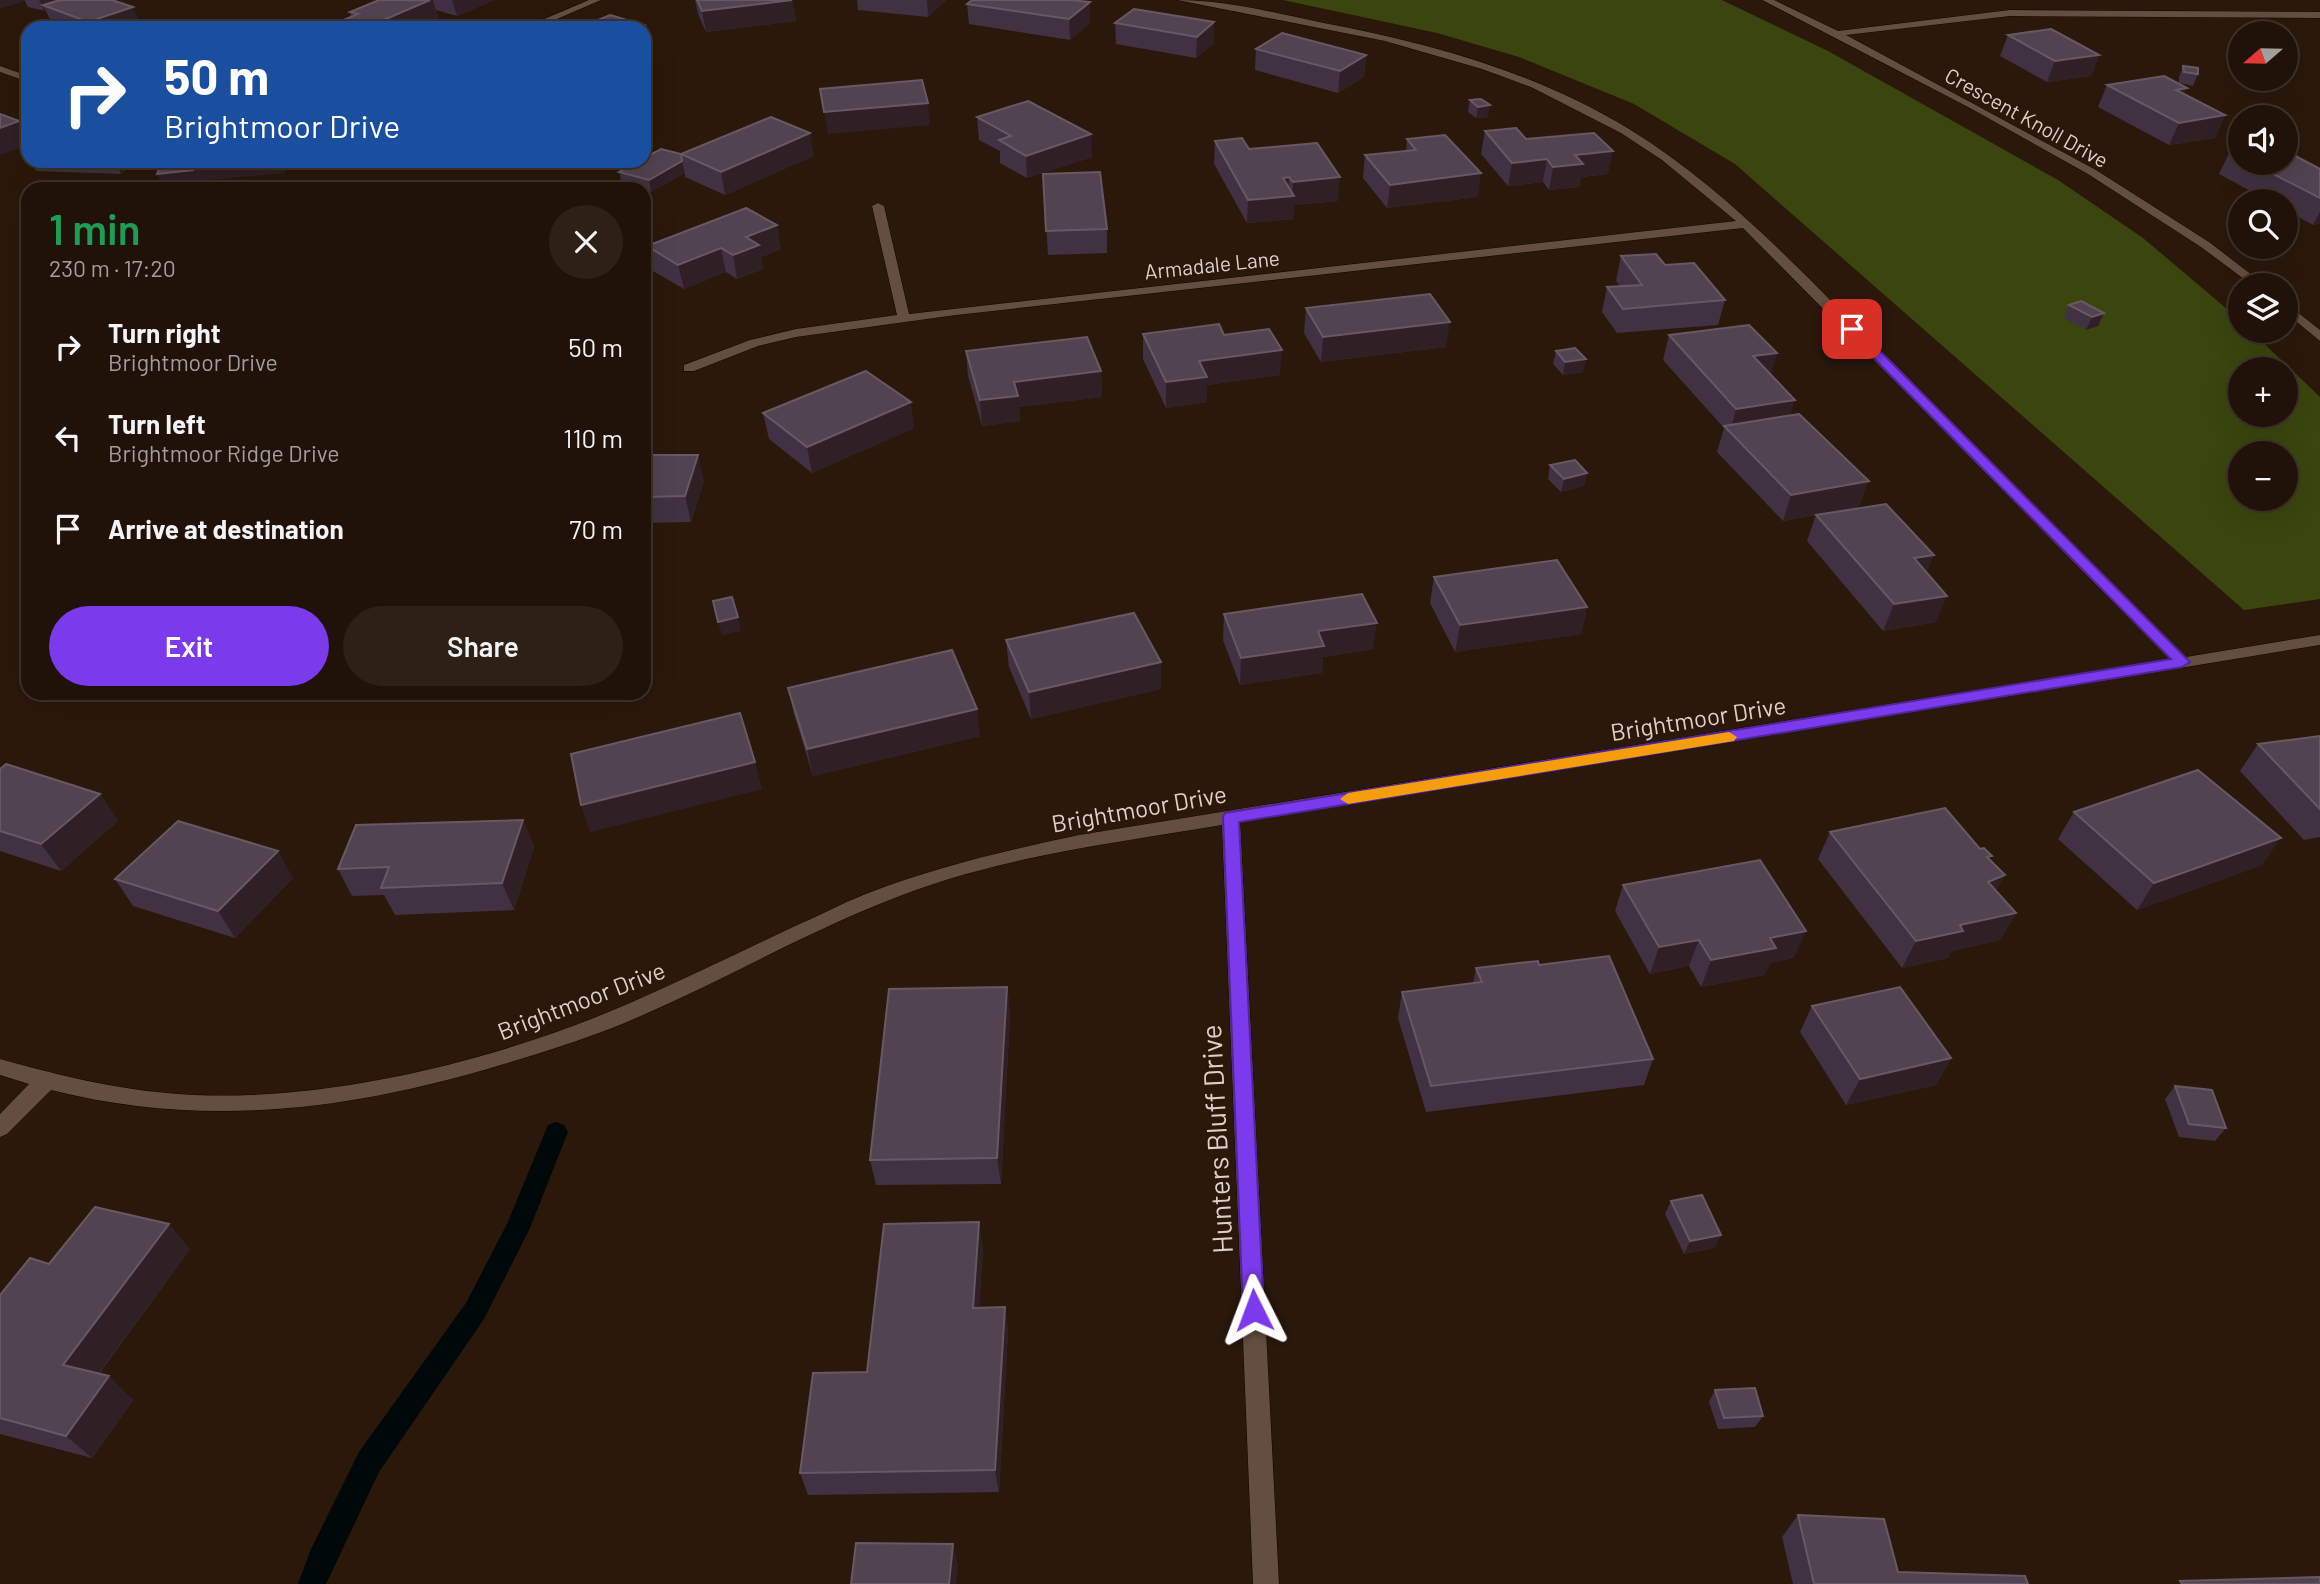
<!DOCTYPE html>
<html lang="en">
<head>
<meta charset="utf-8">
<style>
	body { margin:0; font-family:Barlow,sans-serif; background:#2d2016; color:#f1f3f6; height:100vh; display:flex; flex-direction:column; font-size:26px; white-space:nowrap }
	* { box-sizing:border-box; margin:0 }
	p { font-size:23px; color:#a29e9c }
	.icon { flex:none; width:38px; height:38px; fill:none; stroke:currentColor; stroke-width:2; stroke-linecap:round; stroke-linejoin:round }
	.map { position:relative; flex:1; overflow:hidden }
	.panel { position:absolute; left:21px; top:182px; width:630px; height:518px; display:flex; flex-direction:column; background:#201208; border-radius:21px; box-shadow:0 7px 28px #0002,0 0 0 2px #3d3229 }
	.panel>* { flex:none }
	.guide { position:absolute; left:21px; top:21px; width:630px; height:147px; border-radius:21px; box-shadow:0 7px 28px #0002,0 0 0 2px #3d3229; background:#1a4fa0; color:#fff; overflow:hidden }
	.needle { width:46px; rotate:250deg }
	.controls { position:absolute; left:2228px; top:21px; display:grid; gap:14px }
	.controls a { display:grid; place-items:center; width:70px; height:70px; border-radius:50%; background:#201208; box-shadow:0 7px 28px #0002,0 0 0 2px #3d3229; font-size:35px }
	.pin { position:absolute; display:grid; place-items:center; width:60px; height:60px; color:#fff; margin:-30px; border-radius:14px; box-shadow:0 4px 10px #0006 }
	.me { position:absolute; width:77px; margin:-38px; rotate:357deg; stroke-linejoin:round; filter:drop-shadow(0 0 5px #0008) }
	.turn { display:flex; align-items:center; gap:24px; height:147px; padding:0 28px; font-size:32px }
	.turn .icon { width:91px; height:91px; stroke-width:2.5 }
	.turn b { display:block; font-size:49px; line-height:60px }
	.round { display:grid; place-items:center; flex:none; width:74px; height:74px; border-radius:37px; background:#2d2016 }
	.overview { display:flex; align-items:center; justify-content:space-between; height:119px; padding:0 28px }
	h1 { font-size:42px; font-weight:600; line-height:52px; color:#1e9e55 }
	.cta { display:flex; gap:14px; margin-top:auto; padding:14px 28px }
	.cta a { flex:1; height:80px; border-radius:42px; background:#7c3aed; color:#fff; font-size:28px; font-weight:600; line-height:80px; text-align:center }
	.cta a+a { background:#2d2016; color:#f1f3f6 }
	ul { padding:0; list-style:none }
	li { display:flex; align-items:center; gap:21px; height:91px; padding:0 28px }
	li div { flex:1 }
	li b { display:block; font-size:26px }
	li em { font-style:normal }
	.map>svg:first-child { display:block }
	.green { fill:#3a460e; fill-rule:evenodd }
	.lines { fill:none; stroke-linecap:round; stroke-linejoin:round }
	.stream { fill:#010809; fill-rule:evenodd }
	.minor-casing { stroke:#120400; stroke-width:1 }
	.minor { fill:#634e3f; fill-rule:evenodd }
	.wall { fill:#403242 }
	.shaded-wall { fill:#302026 }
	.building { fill:#514350; stroke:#675963; stroke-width:2 }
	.route { fill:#7c3aed; stroke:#51269a; stroke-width:2 }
	.slow { fill:#f59e0b }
	.labels { text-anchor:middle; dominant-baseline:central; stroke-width:5; stroke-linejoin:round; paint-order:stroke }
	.far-street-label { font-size:21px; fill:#ddd0c8; stroke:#2a180b }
	.street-label { font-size:24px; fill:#ddd0c8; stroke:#2a180b }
	.near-street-label { font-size:28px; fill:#ddd0c8; stroke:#2a180b }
</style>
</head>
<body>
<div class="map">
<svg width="2320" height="1584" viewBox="0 0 2320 1584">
	<rect width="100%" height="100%" fill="#2a180b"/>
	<path class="green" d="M 1283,0 L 1722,0 L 1828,51 L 2058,180 L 2143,238 L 2240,320 L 2240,331 L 2251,331 L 2320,397 L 2320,599 L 2244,610 L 1735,164 L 1634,104 L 1519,57 L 1437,33 ZM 2240,369 L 2286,369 L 2286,415 L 2240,415 ZM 2240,453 L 2286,453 L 2286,499 L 2240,499 Z"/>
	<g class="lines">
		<polygon class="stream" points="556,1122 564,1125 568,1132 530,1228 484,1319 379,1472 326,1584 298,1584 311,1549 359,1452 466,1303 507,1224 548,1125"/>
		<g class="minor-casing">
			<g id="minor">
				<polygon points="589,0 601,0 536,28 523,28"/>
				<path d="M 1177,0 C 1226,0 1276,13 1324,23 C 1430,43 1538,73 1629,129 C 1727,189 1805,276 1886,356 C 1986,457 2086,556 2186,657 L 2320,635 L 2320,645 L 1240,822 L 1279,1584 L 1253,1584 L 1222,825 C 1108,844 989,858 882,903 C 800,936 723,980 643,1015 C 598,1035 551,1050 504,1064 C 352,1110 206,1129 51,1090 L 7,1134 L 0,1137 L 0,1114 L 29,1084 L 0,1075 L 0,1059 C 64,1077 128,1092 194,1095 C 334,1101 502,1059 630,1003 C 688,978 746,949 804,922 C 827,912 849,900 871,892 C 939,866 1009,850 1079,835 L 2170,659 L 1743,228 L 956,315 L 796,337 L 758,346 L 694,371 L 684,371 L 684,365 L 750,340 L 796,329 L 897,315 L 872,206 L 878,203 L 884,206 L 909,314 L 1736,221 L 1662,160 L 1621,133 L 1531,87 L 1482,69 L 1385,41 Z"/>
				<polygon points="1762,0 1774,0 1838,31 2010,10 2320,12 2320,18 2010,16 1846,35 2096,170 2209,242 2265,285 2252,285 2201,247 2088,174 1970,108"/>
				<polygon points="0,66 28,76 28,82 0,72"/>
				<polygon points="2286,303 2320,330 2320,341 2286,313"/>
			</g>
		</g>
		<use href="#minor" class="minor"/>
	</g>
	<g class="wall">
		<polygon points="0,0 112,0 142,28 58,28 53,26 46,11 28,7 25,1"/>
		<polygon points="379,0 494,0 457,16 436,10 439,20 420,28 333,28 332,25 351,17 350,12"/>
		<polygon points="695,0 792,0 796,21 706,32 698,14"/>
		<polygon points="857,0 946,0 928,17 858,10"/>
		<polygon points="967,4 1090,23 1070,40 969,24"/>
		<polygon points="1214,22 1214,43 1196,58 1116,44 1115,23"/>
		<polygon points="2008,35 2099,55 2091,76 2047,82 2000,56"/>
		<polygon points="1256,49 1366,55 1364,77 1338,93 1255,70"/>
		<polygon points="2183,66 2198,74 2193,86 2179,83 2179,77"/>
		<polygon points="2107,85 2184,94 2225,115 2215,138 2169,145 2098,107"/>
		<polygon points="1470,100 1488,117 1476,118 1468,112"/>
		<polygon points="977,117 1092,157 1027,178 1000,163 1000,151 979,140"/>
		<polygon points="1485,131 1526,139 1608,174 1581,177 1579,187 1549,190 1543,182 1508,186 1481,154"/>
		<polygon points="1407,139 1478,197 1387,208 1363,178 1365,155 1406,151"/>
		<polygon points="1215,141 1249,149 1338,201 1294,205 1293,219 1247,223 1214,164"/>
		<polygon points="2240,149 2240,163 2286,163 2320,169 2320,223 2313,225 2286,210 2286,201 2269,201 2219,174 2230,151"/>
		<polygon points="681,154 814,156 725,195 685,177 685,173 651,192 644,190 644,189 622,184 619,172"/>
		<polygon points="31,161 137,161 121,174 36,171"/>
		<polygon points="1043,174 1107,229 1107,253 1048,255"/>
		<polygon points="647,246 781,249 761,257 763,269 737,279 726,272 684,289 653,271"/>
		<polygon points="1621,256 1665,265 1725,300 1718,325 1617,333 1602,312 1607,287 1620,286 1616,281"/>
		<polygon points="2069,305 2104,313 2098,326 2086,330 2064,318"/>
		<polygon points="1306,308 1446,347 1321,362 1304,333"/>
		<polygon points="1143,334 1224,335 1280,375 1207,385 1207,402 1166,408 1143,359"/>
		<polygon points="1669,335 1777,353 1770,375 1790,415 1859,507 1833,512 1927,573 1936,622 1883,631 1807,541 1816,515 1783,521 1717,452 1724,428 1663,360"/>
		<polygon points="966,351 1101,371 1102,397 1019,407 1020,421 982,426 968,376"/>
		<polygon points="1556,351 1583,372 1563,375 1553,364"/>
		<polygon points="763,413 914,428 812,473 769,439"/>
		<polygon points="644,455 704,481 691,522 644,523"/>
		<polygon points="1550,465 1587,473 1584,486 1561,492 1548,479"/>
		<polygon points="1434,577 1587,607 1581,634 1455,652 1430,603"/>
		<polygon points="1224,614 1373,649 1323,657 1322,673 1240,685 1223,640"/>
		<polygon points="1006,640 1161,689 1031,719 1009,667"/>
		<polygon points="788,688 980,736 813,776 794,714"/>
		<polygon points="2320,736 2320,837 2304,840 2240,771 2258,744"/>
		<polygon points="0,769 100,794 118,821 61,871 0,851"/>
		<polygon points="2074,812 2262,865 2137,910 2058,839"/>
		<polygon points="523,820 534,847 514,910 395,915 384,895 352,896 338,869"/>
		<polygon points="1830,832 1980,849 1990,860 1996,892 2016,913 2000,940 1952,951 1948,958 1902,968 1818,859"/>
		<polygon points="293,878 235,938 133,906 115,879"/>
		<polygon points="1623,885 1794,958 1770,963 1764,975 1701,987 1689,966 1650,974 1615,911"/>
		<polygon points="1476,968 1653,1059 1644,1085 1426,1112 1398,1018 1402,992 1473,983"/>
		<polygon points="1007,987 1010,1014 1001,1184 876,1185 870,1160"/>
		<polygon points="1812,1006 1951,1058 1936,1085 1846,1105 1800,1032"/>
		<polygon points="2175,1086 2226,1128 2215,1141 2179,1137 2165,1099"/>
		<polygon points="1671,1201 1721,1235 1714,1248 1684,1254 1665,1214"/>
		<polygon points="983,1247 979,1308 1005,1307 1008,1331 999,1492 808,1495 800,1473 867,1372"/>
		<polygon points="190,1249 99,1374 133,1400 92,1458 0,1434 0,1295 49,1264"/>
		<polygon points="1715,1390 1763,1416 1755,1427 1718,1429 1709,1402"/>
		<polygon points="1798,1515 1898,1572 2028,1584 1793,1584 1782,1537"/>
	</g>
	<g class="shaded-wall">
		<polygon points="0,0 25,0 25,1 0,9"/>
		<polygon points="39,0 80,0 43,5 46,11 45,12"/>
		<polygon points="430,0 433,0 439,20 420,28 365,28"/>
		<polygon points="452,0 494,0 457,16"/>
		<polygon points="792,0 796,21 706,32 702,11"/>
		<polygon points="927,0 946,0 928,17"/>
		<polygon points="1090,2 1090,23 1070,40 1069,19"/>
		<polygon points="133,7 142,28 91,28 88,22"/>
		<polygon points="1214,22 1214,43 1196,58 1197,37"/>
		<polygon points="644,25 649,46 644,48 644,28 636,28"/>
		<polygon points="1366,55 1364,77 1338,93 1340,71"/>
		<polygon points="2099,55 2091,76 2047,82 2055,61"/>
		<polygon points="2187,88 2177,110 2176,90"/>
		<polygon points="928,103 930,125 828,134 824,112"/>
		<polygon points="1490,105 1488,117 1476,118 1478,107"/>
		<polygon points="2225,115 2215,138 2169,145 2179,123"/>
		<polygon points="19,121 28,140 28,145 0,155 0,128"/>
		<polygon points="810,133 814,156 725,195 721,172"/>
		<polygon points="1091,134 1092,157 1027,178 1026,156"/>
		<polygon points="1613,151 1608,174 1581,177 1579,187 1549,190 1553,167 1575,155"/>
		<polygon points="1547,159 1543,182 1508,186 1512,163"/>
		<polygon points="115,161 137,161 121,174"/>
		<polygon points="197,161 288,161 285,173 208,180 205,189 164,189 157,174"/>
		<polygon points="330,161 368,161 333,169"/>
		<polygon points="682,161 685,173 651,192 649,180"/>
		<polygon points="1481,173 1478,197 1387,208 1390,185"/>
		<polygon points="1289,177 1288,196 1292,196 1293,182 1340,177 1338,201 1294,205 1293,219 1247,223 1248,200 1283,178"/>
		<polygon points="2320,211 2320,223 2313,225"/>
		<polygon points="777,225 781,249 761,257 763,269 737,279 733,255 746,237"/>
		<polygon points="721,248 726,272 684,289 678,265"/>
		<polygon points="2104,313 2098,326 2086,330 2092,317"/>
		<polygon points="1450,322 1446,347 1321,362 1323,337"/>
		<polygon points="1282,350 1280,375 1207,385 1207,402 1166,408 1166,382 1199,361"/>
		<polygon points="1777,353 1769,378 1753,356"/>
		<polygon points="1586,359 1583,372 1563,375 1565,362"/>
		<polygon points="1101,371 1102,397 1019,407 1020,421 982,426 980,400 1014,382"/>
		<polygon points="1795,400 1787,426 1730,432 1736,409"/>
		<polygon points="911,402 914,428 812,473 807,447"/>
		<polygon points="698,455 704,481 691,522 685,496"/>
		<polygon points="1587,473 1584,486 1561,492 1564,479"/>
		<polygon points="1869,481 1859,507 1783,521 1791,495"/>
		<polygon points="1934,555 1923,582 1914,558"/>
		<polygon points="1947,596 1936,622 1883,631 1894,604"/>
		<polygon points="1587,607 1581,634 1455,652 1460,625"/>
		<polygon points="738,617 741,631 722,635 718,622"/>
		<polygon points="1377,623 1373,649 1323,657 1322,673 1240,685 1241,658 1318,631"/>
		<polygon points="1161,662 1161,689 1031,719 1029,692"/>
		<polygon points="977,709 980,736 813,776 807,749"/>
		<polygon points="755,762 762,789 590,832 581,805"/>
		<polygon points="100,794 118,821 61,871 41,844"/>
		<polygon points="523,820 534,847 514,910 502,883"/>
		<polygon points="2281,838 2262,865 2137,910 2154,883"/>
		<polygon points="278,851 293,878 235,938 218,911"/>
		<polygon points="2005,875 1990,902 1988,882"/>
		<polygon points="2016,913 2000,940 1952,951 1948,958 1902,968 1916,941 1960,925"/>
		<polygon points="1806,931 1794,958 1770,963 1764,975 1701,987 1711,960 1770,938"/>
		<polygon points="1699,940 1689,966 1650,974 1659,947"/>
		<polygon points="1007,987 1010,1014 1001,1184 997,1158"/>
		<polygon points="1951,1058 1936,1085 1846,1105 1860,1079"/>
		<polygon points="979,1222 983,1247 977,1332 973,1308"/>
		<polygon points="169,1224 190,1249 88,1388 63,1365"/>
		<polygon points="1721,1235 1714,1248 1684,1254 1690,1241"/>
		<polygon points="1005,1307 1008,1331 999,1492 995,1470"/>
		<polygon points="109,1376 133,1400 92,1458 66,1436"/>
		<polygon points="953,1544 958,1565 956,1584 949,1584"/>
	</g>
	<g class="building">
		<polygon points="60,0 112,0 133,7 88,22 43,5"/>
		<polygon points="379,0 430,0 365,28 345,28 332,25 358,14 350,12"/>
		<polygon points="697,0 792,0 702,11"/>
		<polygon points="972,0 1071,0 1090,2 1069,19 967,4"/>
		<polygon points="1134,9 1214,22 1197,37 1115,23"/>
		<polygon points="610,15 644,25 636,28 579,28"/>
		<polygon points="2051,29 2099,55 2055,61 2008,35"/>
		<polygon points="1282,33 1366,55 1340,71 1256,49"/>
		<polygon points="2183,66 2198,68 2198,74 2184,72"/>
		<polygon points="2164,76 2187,88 2176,90 2225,115 2179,123 2107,85"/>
		<polygon points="922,80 928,103 824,112 820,89"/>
		<polygon points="1481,99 1490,105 1478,107 1470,100"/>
		<polygon points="1028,101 1091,134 1026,156 999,140 1011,136 977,117"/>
		<polygon points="0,114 19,121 0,128"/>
		<polygon points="771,117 810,133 721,172 681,154"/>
		<polygon points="1516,128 1526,139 1594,133 1613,151 1575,155 1583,164 1553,167 1547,159 1512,163 1485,131"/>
		<polygon points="1445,135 1481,173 1390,185 1365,155 1416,150 1407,139"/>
		<polygon points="1242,138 1249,149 1317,143 1340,177 1293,182 1289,177 1283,178 1294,196 1248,200 1215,141"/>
		<polygon points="661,149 681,154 682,161 649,180 619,172 639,161 644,161 644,158"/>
		<polygon points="2240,149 2240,156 2230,151"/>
		<polygon points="2286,151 2320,169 2320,198 2252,163 2286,163"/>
		<polygon points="162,161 197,161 193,170 157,174"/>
		<polygon points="1100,172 1107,229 1046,231 1043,174"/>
		<polygon points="746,208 777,225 746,237 759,245 733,255 721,248 678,265 647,246"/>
		<polygon points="1656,254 1665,265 1694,263 1725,300 1623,309 1607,287 1642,285 1621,256"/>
		<polygon points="1430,294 1450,322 1323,337 1306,308"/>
		<polygon points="2081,301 2104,313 2092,317 2069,305"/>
		<polygon points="1219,324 1224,335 1269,329 1282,350 1199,361 1207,377 1166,382 1143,334"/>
		<polygon points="1749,325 1777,353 1753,356 1795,400 1736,409 1669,335"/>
		<polygon points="1087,337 1101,371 1014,382 1018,396 980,400 966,351"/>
		<polygon points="1575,348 1586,359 1565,362 1556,351"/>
		<polygon points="866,371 911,402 807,447 763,413"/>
		<polygon points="1799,414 1869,481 1791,495 1724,426"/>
		<polygon points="644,455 698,455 685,496 644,497"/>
		<polygon points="1575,460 1587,473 1564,479 1550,465"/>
		<polygon points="1886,504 1934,555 1914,558 1947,596 1894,604 1816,515"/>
		<polygon points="1557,560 1587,607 1460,625 1434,577"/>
		<polygon points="1362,594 1377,623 1318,631 1324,646 1241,658 1224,614"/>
		<polygon points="732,597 738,617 718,622 713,601"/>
		<polygon points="1134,613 1161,662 1029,692 1006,640"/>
		<polygon points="952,650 977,709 807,749 788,688"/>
		<polygon points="740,713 755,762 581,805 571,754"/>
		<polygon points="2320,736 2320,809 2258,744"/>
		<polygon points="6,764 100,794 41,844 0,831 0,769"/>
		<polygon points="2198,770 2281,838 2154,883 2074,812"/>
		<polygon points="1945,808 1980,849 1984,848 1992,856 1987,857 2005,875 1988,882 2016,913 1960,925 1963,931 1916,941 1830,832"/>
		<polygon points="523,820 502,883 381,888 389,867 338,869 356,825"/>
		<polygon points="178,821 278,851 218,911 115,879"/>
		<polygon points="1760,860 1806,931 1770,938 1776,948 1711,960 1699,940 1659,947 1623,885"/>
		<polygon points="1609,956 1653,1059 1431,1086 1402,992 1482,982 1476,968 1538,961 1539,965"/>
		<polygon points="1007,987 997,1158 870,1160 889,989"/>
		<polygon points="1900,987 1951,1058 1860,1079 1812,1006"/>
		<polygon points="2175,1086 2212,1090 2226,1128 2189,1124"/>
		<polygon points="1702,1195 1721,1235 1690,1241 1671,1201"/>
		<polygon points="95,1207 169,1224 63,1365 109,1376 66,1436 0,1418 0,1295 30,1258 49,1264"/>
		<polygon points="979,1222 973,1308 1005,1307 995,1470 800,1473 813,1373 867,1372 884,1224"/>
		<polygon points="1755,1388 1763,1416 1724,1418 1715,1390"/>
		<polygon points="1798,1515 1884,1519 1898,1572 2025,1576 2028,1584 1814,1584"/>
		<polygon points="856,1543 953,1544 949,1584 851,1584"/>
		<polygon points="2320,1577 2320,1584 2182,1584 2180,1581"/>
	</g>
	<polygon class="route" points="1848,327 1856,327 2190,662 2182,667 1239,822 1264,1310 1261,1317 1254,1320 1246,1317 1243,1310 1223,817 1225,813 2171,659 1848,332"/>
	<polygon class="slow" points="1729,732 1737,737 1734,741 1348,804 1340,799 1348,793"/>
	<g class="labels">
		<g class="far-street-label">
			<text transform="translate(2027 117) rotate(29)">Crescent Knoll Drive</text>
			<text transform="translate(1212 264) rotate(-6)">Armadale Lane</text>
		</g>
		<g class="street-label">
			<text transform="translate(1698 718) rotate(-9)">Brightmoor Drive</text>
			<text transform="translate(1139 808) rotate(-10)">Brightmoor Drive</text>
			<text transform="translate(581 1000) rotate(-21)">Brightmoor Drive</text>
		</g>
		<g class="near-street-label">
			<text transform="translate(1216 1139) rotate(-93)">Hunters Bluff Drive</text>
		</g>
	</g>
</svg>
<div class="controls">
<a><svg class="needle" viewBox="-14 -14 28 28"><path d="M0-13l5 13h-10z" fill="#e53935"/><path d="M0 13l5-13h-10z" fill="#a29e9c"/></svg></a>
<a><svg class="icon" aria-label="sound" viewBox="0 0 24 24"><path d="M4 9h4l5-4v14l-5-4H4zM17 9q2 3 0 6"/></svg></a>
<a><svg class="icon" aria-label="search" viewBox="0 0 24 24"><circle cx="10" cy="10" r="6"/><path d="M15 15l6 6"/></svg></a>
<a><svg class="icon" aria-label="layers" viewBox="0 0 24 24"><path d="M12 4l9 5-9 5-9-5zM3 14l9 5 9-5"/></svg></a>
<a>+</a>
<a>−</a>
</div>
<div class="pin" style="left:1852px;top:329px;background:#d93025"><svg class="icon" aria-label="arrive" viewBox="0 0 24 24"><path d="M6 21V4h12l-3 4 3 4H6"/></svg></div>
<svg class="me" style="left:1254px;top:1310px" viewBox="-20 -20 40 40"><path d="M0-17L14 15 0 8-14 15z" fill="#7c3aed" stroke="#fff" stroke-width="4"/></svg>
<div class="guide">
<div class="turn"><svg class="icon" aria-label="right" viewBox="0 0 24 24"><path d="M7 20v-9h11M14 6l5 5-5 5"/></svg><div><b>50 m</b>Brightmoor Drive</div></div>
</div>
<section class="panel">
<div class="overview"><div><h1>1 min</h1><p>230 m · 17:20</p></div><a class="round"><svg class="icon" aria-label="close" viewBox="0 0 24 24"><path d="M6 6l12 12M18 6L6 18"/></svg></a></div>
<ul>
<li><svg class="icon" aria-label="right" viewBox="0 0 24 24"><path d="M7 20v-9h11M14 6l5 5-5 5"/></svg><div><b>Turn right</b><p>Brightmoor Drive</p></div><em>50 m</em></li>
<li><svg class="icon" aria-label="left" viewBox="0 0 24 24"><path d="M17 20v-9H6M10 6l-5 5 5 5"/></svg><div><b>Turn left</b><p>Brightmoor Ridge Drive</p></div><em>110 m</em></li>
<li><svg class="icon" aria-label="arrive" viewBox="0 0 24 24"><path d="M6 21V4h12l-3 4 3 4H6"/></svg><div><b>Arrive at destination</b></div><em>70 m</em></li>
</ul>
<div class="cta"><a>Exit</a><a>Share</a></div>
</section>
</div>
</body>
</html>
